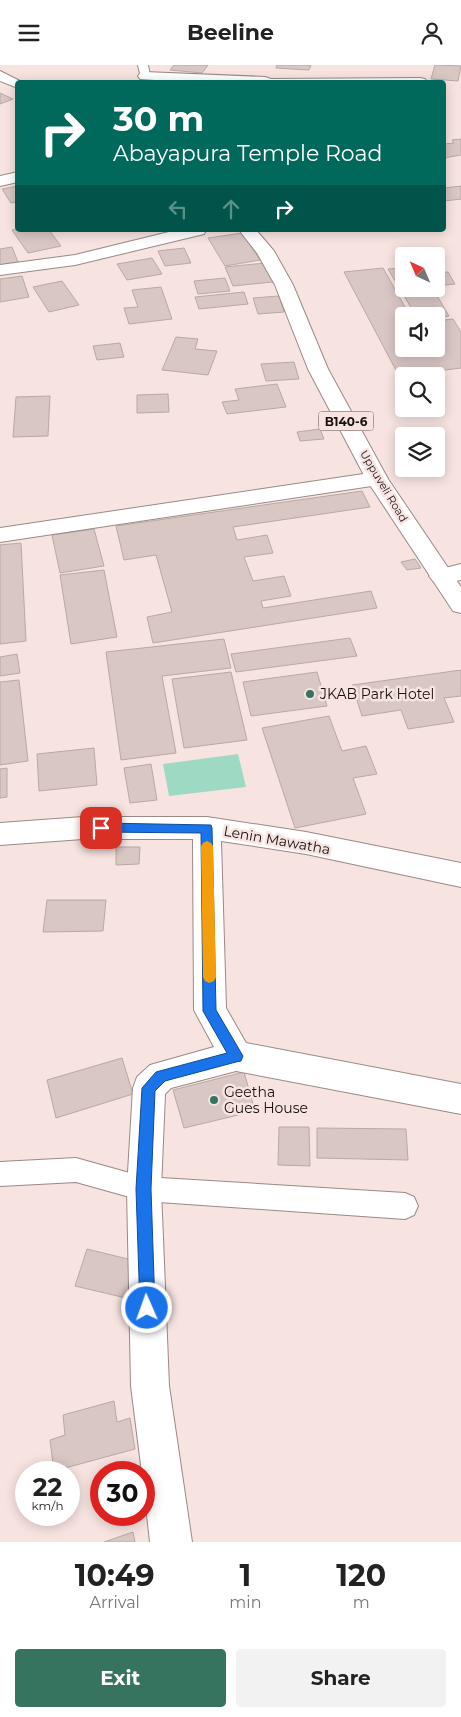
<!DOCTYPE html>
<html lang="en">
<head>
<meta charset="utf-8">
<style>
	body { margin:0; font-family:Montserrat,sans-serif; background:#f2f2f2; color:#222; height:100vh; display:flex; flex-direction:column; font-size:19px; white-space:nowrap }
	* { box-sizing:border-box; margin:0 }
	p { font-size:16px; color:#767676 }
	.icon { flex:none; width:28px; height:28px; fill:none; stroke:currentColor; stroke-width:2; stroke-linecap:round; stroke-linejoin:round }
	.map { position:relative; height:1477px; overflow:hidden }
	.side { display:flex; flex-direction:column; background:#fff; flex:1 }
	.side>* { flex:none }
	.guide { position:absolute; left:15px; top:15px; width:431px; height:152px; border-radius:5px; box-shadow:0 2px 12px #0003; background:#00695c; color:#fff; overflow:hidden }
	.needle { width:32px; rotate:316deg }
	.tools { position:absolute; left:395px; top:182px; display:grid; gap:10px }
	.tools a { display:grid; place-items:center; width:50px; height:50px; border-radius:5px; background:#fff; box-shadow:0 2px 12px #0003; font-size:25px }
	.speed { position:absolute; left:15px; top:1396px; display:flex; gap:10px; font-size:25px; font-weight:700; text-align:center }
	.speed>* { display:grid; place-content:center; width:65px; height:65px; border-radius:50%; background:#fff; box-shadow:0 2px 12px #0003; line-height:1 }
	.speed small { font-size:12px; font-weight:400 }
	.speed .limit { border:8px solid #d22; background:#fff; color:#111 }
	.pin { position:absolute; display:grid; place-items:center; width:42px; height:42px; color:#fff; margin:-21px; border-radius:10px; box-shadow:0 2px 8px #0006 }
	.me { position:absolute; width:55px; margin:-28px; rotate:358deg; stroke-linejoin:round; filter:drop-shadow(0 0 4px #0008) }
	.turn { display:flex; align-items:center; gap:18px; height:105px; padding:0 15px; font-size:22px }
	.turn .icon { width:65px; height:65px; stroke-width:2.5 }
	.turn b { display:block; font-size:35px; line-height:42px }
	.lanes { display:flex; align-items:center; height:48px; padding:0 15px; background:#0003; justify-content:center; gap:25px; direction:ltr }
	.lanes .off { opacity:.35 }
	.eta { display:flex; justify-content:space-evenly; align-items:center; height:85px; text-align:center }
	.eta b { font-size:30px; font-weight:700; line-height:35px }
	.primary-button { display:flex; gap:10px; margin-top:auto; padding:10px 15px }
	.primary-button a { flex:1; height:58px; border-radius:5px; background:#377460; color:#fff; font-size:20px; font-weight:700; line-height:58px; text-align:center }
	.primary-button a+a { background:#f2f2f2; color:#222 }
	header { display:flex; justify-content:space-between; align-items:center; height:65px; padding:0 15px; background:#fff; font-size:22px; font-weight:700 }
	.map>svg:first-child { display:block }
	.water { fill:#9edac3 }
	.building { fill:#d9c7c4; stroke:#b9a8a5 }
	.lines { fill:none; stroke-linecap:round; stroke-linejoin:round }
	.service-casing { stroke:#9a8986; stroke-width:2 }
	.minor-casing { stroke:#9a8986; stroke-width:2 }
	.primary-casing { stroke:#9a8986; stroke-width:2 }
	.service { fill:#fff; fill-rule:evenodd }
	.minor { fill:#fff; fill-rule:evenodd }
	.primary { fill:#fff; fill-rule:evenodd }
	.route { fill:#1a73e8; stroke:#114b97 }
	.slow { fill:#f59e0b }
	.poi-dot { fill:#377460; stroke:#f7e4e1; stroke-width:2 }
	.labels { text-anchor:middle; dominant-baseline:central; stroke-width:5; stroke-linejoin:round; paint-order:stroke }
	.far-street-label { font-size:11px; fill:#16100f; stroke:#f7e4e1 }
	.shield { fill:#f7e4e1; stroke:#5a504e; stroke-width:1 }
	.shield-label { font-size:12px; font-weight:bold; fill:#16100f }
	.poi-label { font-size:14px; fill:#16100f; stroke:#f7e4e1; text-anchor:start }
	.street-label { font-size:14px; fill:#16100f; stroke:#f7e4e1 }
</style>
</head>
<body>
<header><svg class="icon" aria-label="menu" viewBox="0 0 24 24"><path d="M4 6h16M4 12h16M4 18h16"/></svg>Beeline<svg class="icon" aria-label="person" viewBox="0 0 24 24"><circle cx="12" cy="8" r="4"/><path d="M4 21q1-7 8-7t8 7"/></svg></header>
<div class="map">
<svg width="461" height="1477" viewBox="0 0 461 1477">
	<rect width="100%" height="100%" fill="#f7e4e1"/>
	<polygon class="water" points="238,689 246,722 169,731 163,699"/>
	<g class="building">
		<polygon points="174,0 208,0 202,8 170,5"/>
		<polygon points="277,0 311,0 309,5 276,3"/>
		<polygon points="435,0 461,1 458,16 431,14"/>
		<polygon points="0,28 13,34 0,39"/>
		<polygon points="461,74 461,90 444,93 444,79 454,78 452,75"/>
		<polygon points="18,121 18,137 11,138 2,124"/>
		<polygon points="461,121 461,134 444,136 444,123"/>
		<polygon points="18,164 49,165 61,181 28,188 12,165"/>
		<polygon points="242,168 260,195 225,201 208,173"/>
		<polygon points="12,182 18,197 0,200 0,184"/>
		<polygon points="184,183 191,198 165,201 158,186"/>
		<polygon points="152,193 162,209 127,215 117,199"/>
		<polygon points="265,198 273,217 233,221 225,202"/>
		<polygon points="383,203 410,251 404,251 404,284 436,284 436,256 453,254 461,267 461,303 399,311 344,207"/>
		<polygon points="404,203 404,224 433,224 449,251 436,253 436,251 416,251 388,204"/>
		<polygon points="448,207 455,219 436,221 436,208"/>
		<polygon points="22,211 29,232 0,237 0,214"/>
		<polygon points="225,213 230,226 198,229 194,216"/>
		<polygon points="62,216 79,240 49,247 33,222"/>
		<polygon points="161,222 172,254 129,259 124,243 138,242 132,225"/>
		<polygon points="244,227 248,239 199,244 195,232"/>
		<polygon points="279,231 284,247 258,249 253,233"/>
		<polygon points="176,272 198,274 195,284 217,286 208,310 162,305"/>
		<polygon points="120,278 124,292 97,295 93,281"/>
		<polygon points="294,297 299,314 266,316 261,299"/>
		<polygon points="277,319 286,342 227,349 222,337 239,335 235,324"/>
		<polygon points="168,329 169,347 137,348 137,330"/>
		<polygon points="50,331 48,371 13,372 16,332"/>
		<polygon points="320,364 324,374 300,376 297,367"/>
		<polygon points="362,426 370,442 233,462 237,475 267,470 273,488 244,492 253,516 284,511 291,531 261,536 263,543 371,526 377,543 153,578 147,552 172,547 156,490 124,495 116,461"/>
		<polygon points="94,464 104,501 60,508 52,470"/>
		<polygon points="21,478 26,576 0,579 0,480"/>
		<polygon points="415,494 421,503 407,505 401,497"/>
		<polygon points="104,505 117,572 71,579 60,510"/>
		<polygon points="350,573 357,591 236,607 231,589"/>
		<polygon points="224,574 231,603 162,611 176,688 121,695 106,587"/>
		<polygon points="17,589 20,608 0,611 0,592"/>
		<polygon points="461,605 461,631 444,633 454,657 408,664 401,645 362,651 352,620"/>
		<polygon points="231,607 247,675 184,683 172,614"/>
		<polygon points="317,607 327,641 251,651 243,617"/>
		<polygon points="19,615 28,696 0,700 0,617"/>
		<polygon points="329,651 342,686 366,681 377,709 353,713 366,749 295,763 262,663"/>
		<polygon points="94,683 97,720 39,726 37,689"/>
		<polygon points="151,699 157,735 130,738 124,703"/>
		<polygon points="7,703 7,732 0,733 0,704"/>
		<polygon points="116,782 140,782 139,799 116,800"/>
		<polygon points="47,835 106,835 103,866 43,867"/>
		<polygon points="122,993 133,1029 56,1053 47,1015"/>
		<polygon points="244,1007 255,1046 184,1063 173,1025"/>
		<polygon points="279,1062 309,1062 310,1101 278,1100"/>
		<polygon points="317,1063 406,1064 408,1095 317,1093"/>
		<polygon points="87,1184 136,1196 126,1233 75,1221"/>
		<polygon points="114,1336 117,1357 130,1353 135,1384 54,1406 50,1375 65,1370 63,1350"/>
		<polygon points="133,1467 135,1477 104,1477"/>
	</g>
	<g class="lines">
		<g class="service-casing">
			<g id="service">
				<polygon points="138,0 148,0 150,11 149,13 141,13"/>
				<polygon points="76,1093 144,1112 405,1128 414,1132 418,1141 414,1150 405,1154 144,1136 76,1117 0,1121 0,1097"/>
			</g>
		</g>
		<g class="minor-casing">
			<g id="minor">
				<polygon points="145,7 265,12 271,14 420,13 425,14 427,17 199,18 140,14 138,11 140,8"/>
				<polygon points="18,107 18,117 0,121 0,111"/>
				<polygon points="177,165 206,165 204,169 75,200 0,210 0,200 75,190"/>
				<polygon points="377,407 385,409 388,414 385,419 0,477 0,463"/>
				<polygon points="461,499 461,515 441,519 433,516 429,511 433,506"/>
				<polygon points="83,752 207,752 306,767 461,798 461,822 306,789 221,776 226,943 246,978 461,1019 461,1049 236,1006 171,1023 165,1029 161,1124 169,1321 192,1477 150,1477 144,1423 144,1408 142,1408 131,1321 127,1124 133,1023 137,1012 150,1000 214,982 194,945 193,774 83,774 0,780 0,758"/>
			</g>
		</g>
		<g class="primary-casing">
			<g id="primary">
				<polygon points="0,6 24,18 18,18 18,23 0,16"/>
				<polygon points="239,165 256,165 274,186 293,220 328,304 388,414 461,522 461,548 453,546 366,414 308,304 275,220 257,188"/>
			</g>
		</g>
		<use href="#service" class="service"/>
		<use href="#minor" class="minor"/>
		<use href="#primary" class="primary"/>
	</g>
	<polygon class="route" points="101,758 211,760 212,763 216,945 243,991 241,996 236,997 165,1016 155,1026 151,1124 155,1243 153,1248 147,1250 142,1248 140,1243 136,1124 142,1023 156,1007 227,988 203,946 201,768 101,767 95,763"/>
	<polygon class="slow" points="207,776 211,778 213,781 216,912 214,916 209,918 205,916 203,912 201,781 203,778"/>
	<g class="poi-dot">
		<circle cx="310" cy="629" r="5"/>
		<circle cx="214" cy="1035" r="5"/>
	</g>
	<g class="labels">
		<g class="far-street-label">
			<text transform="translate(384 421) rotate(59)">Uppuveli Road</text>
		</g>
		<rect class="shield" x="318.5" y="346.5" width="55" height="19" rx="4"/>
		<g class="shield-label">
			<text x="346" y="356">B140-6</text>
		</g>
		<g class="poi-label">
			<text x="320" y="629">JKAB Park Hotel</text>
			<text x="224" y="1027">Geetha<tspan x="224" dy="16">Gues House</tspan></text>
		</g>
		<g class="street-label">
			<text transform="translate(277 775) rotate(10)">Lenin Mawatha</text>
		</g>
	</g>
</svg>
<div class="tools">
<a><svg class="needle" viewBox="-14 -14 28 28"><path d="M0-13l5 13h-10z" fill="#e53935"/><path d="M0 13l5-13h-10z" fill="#767676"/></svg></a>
<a><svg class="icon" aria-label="sound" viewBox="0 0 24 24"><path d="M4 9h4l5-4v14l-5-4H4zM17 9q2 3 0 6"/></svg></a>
<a><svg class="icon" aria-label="search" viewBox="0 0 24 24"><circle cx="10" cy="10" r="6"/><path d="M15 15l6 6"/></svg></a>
<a><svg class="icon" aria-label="layers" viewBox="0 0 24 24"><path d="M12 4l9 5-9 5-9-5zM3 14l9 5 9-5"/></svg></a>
</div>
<div class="speed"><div>22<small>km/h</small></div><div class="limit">30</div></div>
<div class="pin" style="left:101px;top:763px;background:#d93025"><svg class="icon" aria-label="arrive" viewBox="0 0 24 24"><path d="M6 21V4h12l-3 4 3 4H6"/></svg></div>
<svg class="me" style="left:147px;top:1243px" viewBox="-20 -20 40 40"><circle r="17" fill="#1a73e8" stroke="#fff" stroke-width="3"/><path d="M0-11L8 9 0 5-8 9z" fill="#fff"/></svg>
<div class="guide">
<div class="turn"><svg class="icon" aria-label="right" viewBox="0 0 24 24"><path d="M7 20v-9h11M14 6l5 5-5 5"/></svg><div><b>30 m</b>Abayapura Temple Road</div></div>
<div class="lanes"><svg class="icon off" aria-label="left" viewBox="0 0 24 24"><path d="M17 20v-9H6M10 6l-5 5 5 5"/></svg><svg class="icon off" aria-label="ahead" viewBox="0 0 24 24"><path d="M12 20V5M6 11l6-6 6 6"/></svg><svg class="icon" aria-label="right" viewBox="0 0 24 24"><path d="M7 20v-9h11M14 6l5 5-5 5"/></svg></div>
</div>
</div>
<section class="side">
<div class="eta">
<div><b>10:49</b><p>Arrival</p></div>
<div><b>1</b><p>min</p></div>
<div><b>120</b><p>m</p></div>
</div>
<div class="primary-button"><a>Exit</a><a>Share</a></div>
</section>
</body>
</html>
